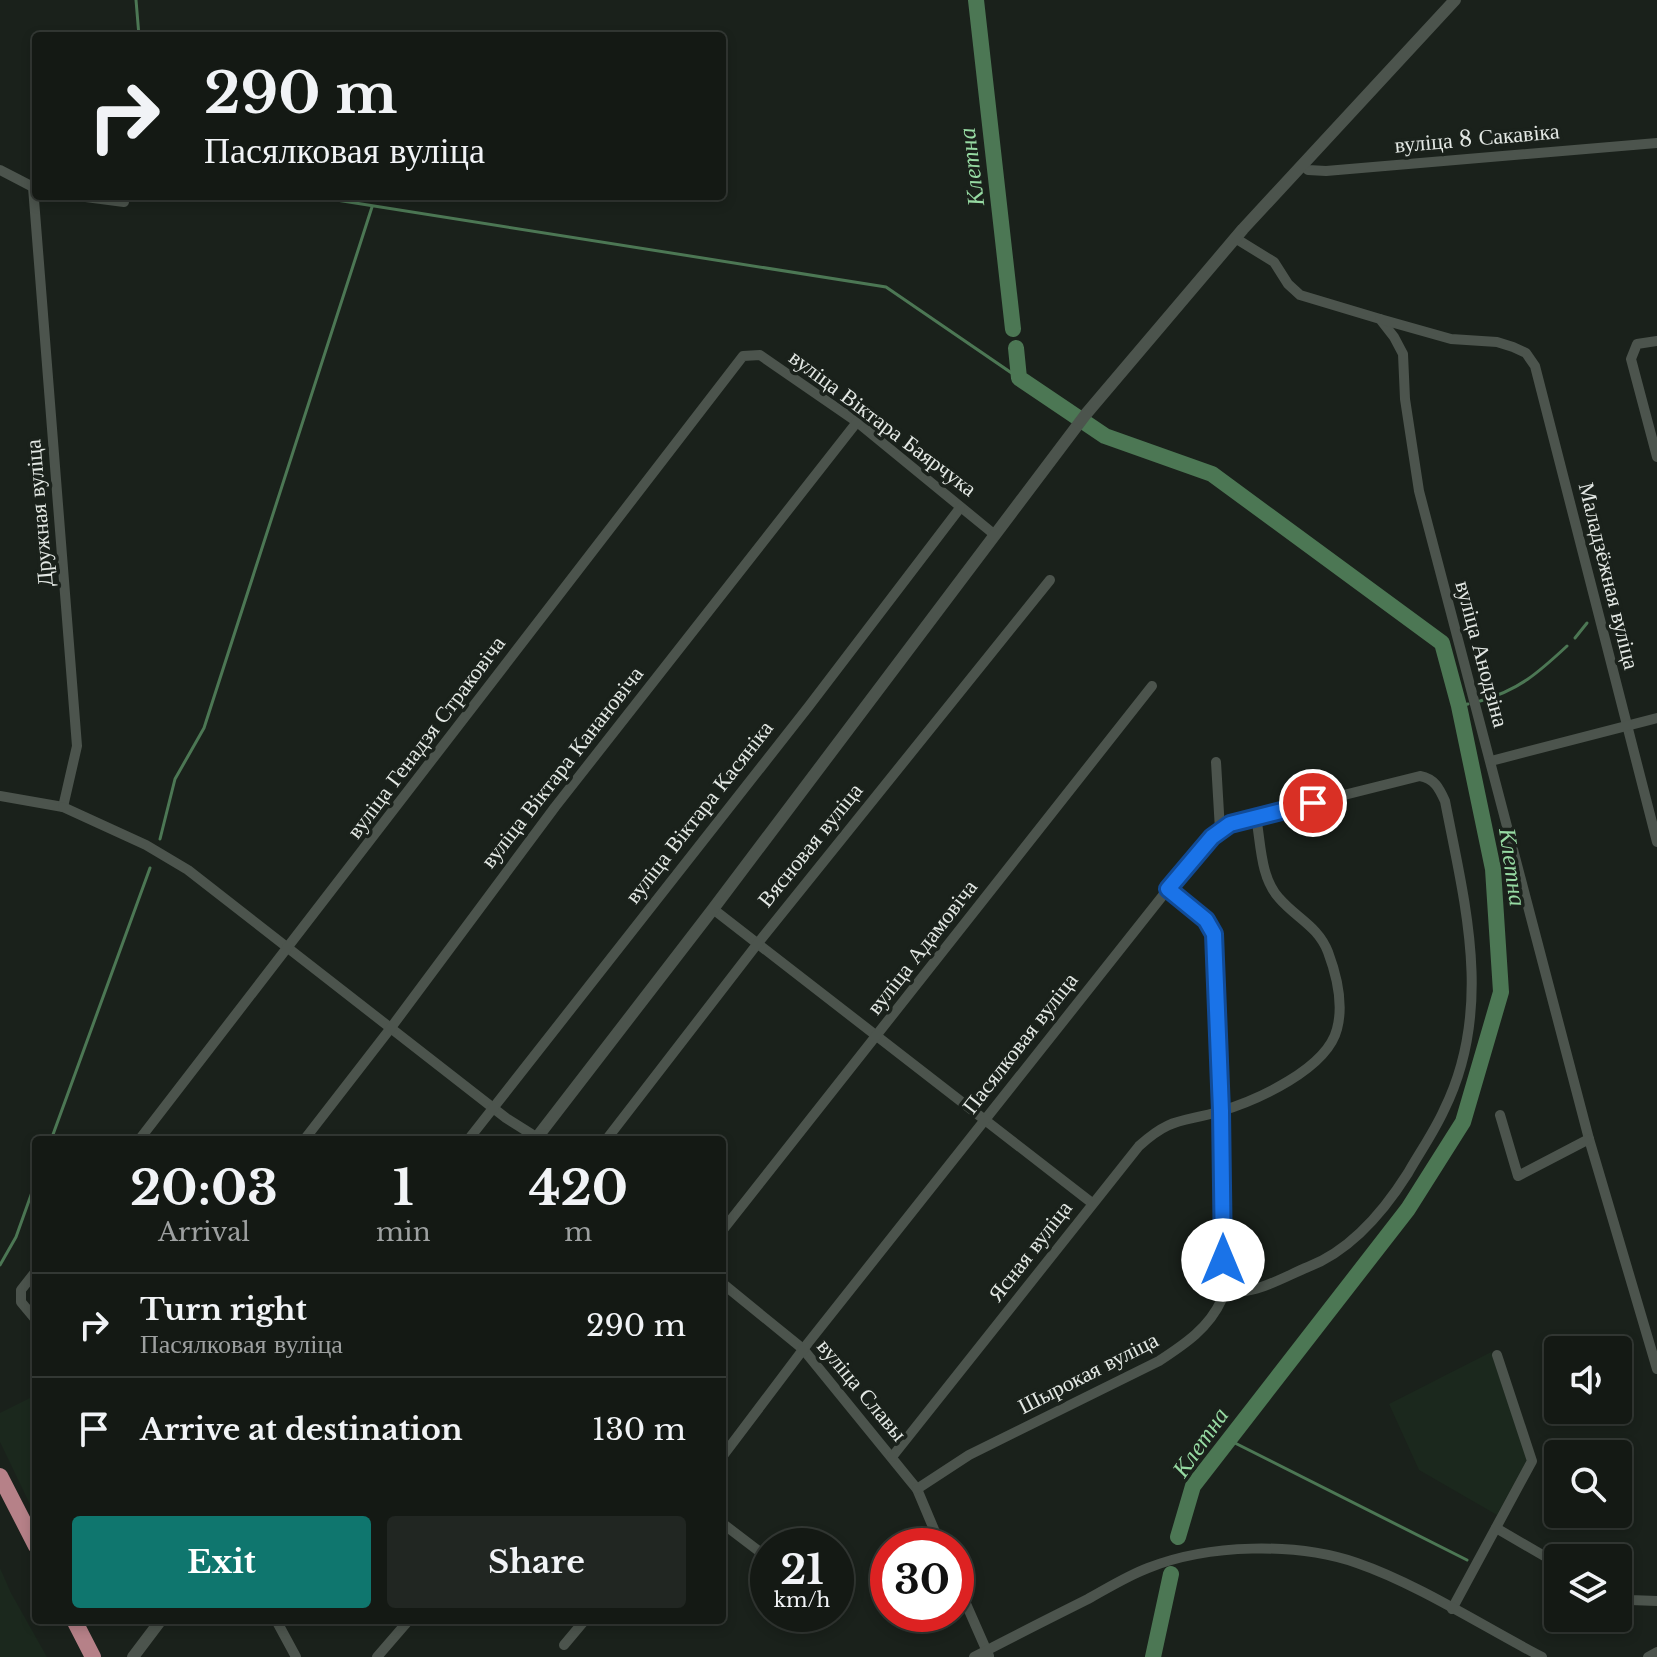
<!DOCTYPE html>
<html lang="en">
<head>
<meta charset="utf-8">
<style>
	body { margin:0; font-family:"Libre Baskerville",serif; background:#212622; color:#f1f3f6; height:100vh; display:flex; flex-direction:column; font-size:30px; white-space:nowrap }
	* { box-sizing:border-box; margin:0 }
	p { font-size:26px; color:#9da0a0 }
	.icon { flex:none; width:44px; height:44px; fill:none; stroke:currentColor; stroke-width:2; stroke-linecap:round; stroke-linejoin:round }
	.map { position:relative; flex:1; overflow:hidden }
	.side { position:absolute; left:32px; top:1136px; width:694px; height:488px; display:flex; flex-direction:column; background:#141914; border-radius:8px; box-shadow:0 4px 12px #0003,0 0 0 2px #333834 }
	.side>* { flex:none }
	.banner { position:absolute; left:32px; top:32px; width:694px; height:168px; border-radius:8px; box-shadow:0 4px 12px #0003,0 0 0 2px #333834; background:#141914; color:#f1f3f6; overflow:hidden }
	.buttons { position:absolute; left:1544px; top:1336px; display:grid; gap:16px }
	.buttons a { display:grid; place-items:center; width:88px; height:88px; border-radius:8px; background:#141914; box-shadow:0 4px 12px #0003,0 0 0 2px #333834; font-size:40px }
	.speed { position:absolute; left:750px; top:1528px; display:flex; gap:16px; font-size:40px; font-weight:700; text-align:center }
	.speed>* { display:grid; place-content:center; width:104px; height:104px; border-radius:50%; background:#141914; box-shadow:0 4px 12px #0003,0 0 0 2px #333834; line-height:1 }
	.speed small { font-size:20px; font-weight:400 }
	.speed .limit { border:12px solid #d22; background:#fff; color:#111 }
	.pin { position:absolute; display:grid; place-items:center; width:68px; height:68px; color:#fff; margin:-34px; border:4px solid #fff; border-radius:50%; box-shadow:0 2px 8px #0007 }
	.me { position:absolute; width:88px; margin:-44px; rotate:0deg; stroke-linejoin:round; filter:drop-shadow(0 0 6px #0008) }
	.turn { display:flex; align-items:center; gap:28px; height:168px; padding:0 40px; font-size:36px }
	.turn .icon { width:104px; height:104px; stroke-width:2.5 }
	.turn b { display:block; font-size:56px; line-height:68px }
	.eta { display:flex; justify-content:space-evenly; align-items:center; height:136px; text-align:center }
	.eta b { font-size:48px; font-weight:700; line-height:56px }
	.primary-button { display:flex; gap:16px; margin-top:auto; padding:16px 40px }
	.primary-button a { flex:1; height:92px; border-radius:8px; background:#0f766e; color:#fff; font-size:32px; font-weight:700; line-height:92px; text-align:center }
	.primary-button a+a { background:#212622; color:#f1f3f6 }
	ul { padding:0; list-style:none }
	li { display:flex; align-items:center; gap:24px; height:104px; padding:0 40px; border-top:2px solid #333834 }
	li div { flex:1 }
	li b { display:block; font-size:30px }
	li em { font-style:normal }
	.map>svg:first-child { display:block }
	.built { fill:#1b281d }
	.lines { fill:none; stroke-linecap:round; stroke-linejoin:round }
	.stream { stroke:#4c7754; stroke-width:3 }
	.river { stroke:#4c7754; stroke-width:16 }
	.minor { stroke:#4c544d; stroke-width:10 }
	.tertiary { stroke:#4c544d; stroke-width:12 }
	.primary { stroke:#b68188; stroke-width:16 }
	.route-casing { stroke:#114b97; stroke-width:20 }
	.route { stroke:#1a73e8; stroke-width:14 }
	.labels { text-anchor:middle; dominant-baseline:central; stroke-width:7; stroke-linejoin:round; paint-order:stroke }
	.street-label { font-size:22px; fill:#e3e8e4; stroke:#1a211b }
	.water-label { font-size:24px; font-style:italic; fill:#97dba3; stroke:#1a211b }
</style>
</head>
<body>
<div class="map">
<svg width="1657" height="1657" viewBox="0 0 1657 1657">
	<rect width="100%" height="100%" fill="#1a211b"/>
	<g class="built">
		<polygon points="1491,1352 1527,1460 1497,1515 1419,1470 1389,1404"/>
		<polygon points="36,1395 36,1517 0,1442 0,1413"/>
		<polygon points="0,1568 11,1593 47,1657 0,1657"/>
	</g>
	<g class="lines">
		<g class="stream">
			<polyline points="136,0 139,36"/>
			<polyline points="311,196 886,287 1019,378"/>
			<polyline points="1575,638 1587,623"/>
			<path d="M 1480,701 C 1519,690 1538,673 1567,646"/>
			<polyline points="1459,706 1468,704"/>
			<polyline points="160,839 175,779 204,728 372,207"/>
			<polyline points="51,1140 150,868"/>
			<polyline points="0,1265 16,1237 36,1181"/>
			<polyline points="1229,1440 1467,1560"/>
		</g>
		<g class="river">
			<polyline points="976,0 1013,329"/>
			<polyline points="1016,348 1019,378 1105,436 1212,474 1442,643 1459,706 1493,869 1501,992 1463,1122 1408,1209 1193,1486 1178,1537"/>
			<polyline points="1153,1657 1171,1574"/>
		</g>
		<g class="minor">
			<polyline points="1303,165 1308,170 1326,171 1657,143"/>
			<polyline points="0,170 33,187 77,746 63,807 0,796"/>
			<polyline points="78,196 124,202"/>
			<polyline points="1235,238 1274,262 1288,284 1300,295 1380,319 1394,337 1403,354 1405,399 1419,491 1589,1139 1657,1369"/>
			<polyline points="1380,319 1451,339 1497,342 1513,347 1526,353 1535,366 1657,842"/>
			<polyline points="1657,341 1637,344 1631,359 1657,457"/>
			<polyline points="1491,761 1657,718"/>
			<polyline points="1216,762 1220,830"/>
			<polyline points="63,807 146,845 188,870 506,1118 541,1140"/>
			<polyline points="713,909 1092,1203"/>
			<polyline points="1500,1115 1518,1176 1589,1139"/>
			<polyline points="139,1140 743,356 760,355 857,422 995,535"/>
			<polyline points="304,1140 390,1029 555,807 857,422"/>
			<polyline points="468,1140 809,706 960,508"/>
			<polyline points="606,1140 758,943 1050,580"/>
			<polyline points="722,1231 1152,686"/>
			<polyline points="36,1271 21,1290 21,1302 36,1320"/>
			<polyline points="722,1283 803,1349 917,1489 941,1546"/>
			<path d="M 722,1457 L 808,1343 L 1168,889 L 1220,830 L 1230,824 L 1256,817 L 1420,776 C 1435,779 1439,788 1445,801 C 1465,904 1494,1009 1444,1110 C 1434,1132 1420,1152 1408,1173 C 1384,1211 1352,1250 1308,1267 C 1283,1277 1249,1299 1223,1289"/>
			<path d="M 892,1457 L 1139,1146 C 1172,1116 1182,1123 1221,1111 C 1257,1100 1327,1069 1337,1029 C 1344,1003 1337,976 1328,952 C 1318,926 1296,918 1279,898 C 1260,877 1261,843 1256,817"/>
			<path d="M 917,1489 L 969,1455 L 1159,1361 C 1185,1344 1209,1328 1222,1299 L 1221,1111 L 1214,934 L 1206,920 L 1168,889"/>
			<polyline points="722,1523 764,1555"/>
			<polyline points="1496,1528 1558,1564"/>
			<polyline points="956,1581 989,1656"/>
			<polyline points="1618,1597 1630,1600 1657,1601"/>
			<polyline points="1452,1609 1532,1461 1497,1355"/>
			<polyline points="276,1620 296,1657"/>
			<polyline points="564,1645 585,1620"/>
			<polyline points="377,1657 409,1620"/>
			<path d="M 974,1657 C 1012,1637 1050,1618 1088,1599 C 1108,1588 1127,1576 1148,1568 C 1208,1544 1296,1542 1357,1563 C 1418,1584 1484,1627 1542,1657"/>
			<polyline points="1648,1657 1657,1652"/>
		</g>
		<g class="tertiary">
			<polyline points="535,1140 713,909 1086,414 1243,229 1455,0"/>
			<polyline points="133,1657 161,1620"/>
		</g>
		<g class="primary">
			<polyline points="0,1476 36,1546"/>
			<polyline points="74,1620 93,1657"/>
		</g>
	</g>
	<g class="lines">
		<g class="route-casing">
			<polyline id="route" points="1223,1260 1221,1111 1214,934 1206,920 1168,889 1212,837 1230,824 1313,803"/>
		</g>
		<use href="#route" class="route"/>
	</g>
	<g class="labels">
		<g class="street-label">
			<text transform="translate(1477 138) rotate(-5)">вуліца 8 Сакавіка</text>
			<text transform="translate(883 423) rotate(37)">вуліца Віктара Баярчука</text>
			<text transform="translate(39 513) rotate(-95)">Дружная вуліца</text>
			<text transform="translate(1609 576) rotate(76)">Маладзёжная вуліца</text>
			<text transform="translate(1482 654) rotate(75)">вуліца Анодзіна</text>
			<text transform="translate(426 737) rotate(-53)">вуліца Генадзя Страковіча</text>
			<text transform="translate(562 767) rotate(-52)">вуліца Віктара Канановіча</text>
			<text transform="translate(699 812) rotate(-52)">вуліца Віктара Касяніка</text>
			<text transform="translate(810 845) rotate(-51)">Вясновая вуліца</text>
			<text transform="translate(922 947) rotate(-52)">вуліца Адамовіча</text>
			<text transform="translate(1020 1043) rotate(-52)">Пасялковая вуліца</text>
			<text transform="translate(1030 1251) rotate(-52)">Ясная вуліца</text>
			<text transform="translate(1088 1373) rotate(-27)">Шырокая вуліца</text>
			<text transform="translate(862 1390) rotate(50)">вуліца Славы</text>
		</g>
		<g class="water-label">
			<text transform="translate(971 167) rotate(-97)">Клетна</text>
			<text transform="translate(1513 867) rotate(82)">Клетна</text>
			<text transform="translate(1200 1442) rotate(-55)">Клетна</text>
		</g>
	</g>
</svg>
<div class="buttons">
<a><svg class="icon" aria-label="sound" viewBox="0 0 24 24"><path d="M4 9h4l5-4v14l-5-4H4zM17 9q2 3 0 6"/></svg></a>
<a><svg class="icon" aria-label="search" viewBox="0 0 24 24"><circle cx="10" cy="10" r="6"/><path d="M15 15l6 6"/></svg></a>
<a><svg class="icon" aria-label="layers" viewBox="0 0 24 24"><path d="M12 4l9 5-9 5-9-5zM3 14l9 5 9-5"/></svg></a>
</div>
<div class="speed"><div>21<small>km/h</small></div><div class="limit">30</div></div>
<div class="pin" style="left:1313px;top:803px;background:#d93025"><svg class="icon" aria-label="arrive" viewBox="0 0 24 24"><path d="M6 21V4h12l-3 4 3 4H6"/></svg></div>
<svg class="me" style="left:1223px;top:1260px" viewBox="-20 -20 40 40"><circle r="19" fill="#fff"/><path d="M0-13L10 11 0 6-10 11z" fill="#1a73e8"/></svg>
<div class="banner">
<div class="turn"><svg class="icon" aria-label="right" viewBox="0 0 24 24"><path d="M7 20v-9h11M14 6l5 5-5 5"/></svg><div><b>290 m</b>Пасялковая вуліца</div></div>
</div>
<section class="side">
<div class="eta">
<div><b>20:03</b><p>Arrival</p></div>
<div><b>1</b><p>min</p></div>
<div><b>420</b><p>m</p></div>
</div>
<ul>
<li><svg class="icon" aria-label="right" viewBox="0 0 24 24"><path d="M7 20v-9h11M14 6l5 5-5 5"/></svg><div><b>Turn right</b><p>Пасялковая вуліца</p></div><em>290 m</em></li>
<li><svg class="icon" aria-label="arrive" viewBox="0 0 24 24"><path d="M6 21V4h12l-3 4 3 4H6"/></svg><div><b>Arrive at destination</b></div><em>130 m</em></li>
</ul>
<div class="primary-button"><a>Exit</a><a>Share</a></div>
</section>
</div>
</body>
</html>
